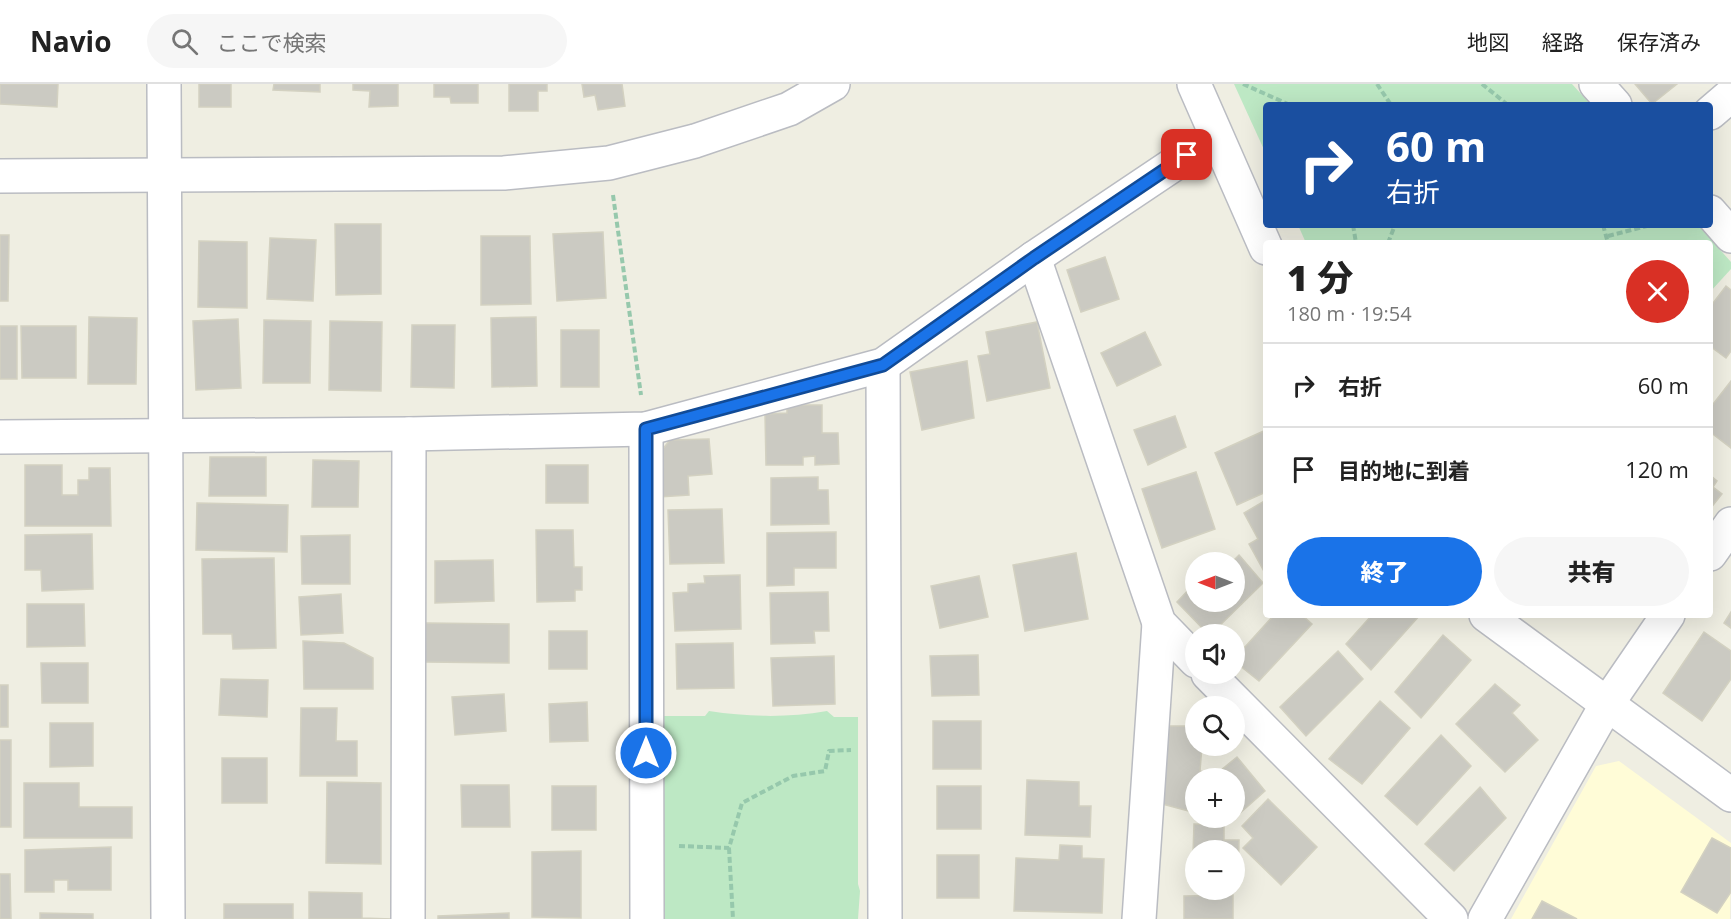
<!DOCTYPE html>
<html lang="ja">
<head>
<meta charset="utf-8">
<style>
	body { margin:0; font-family:"Open Sans","Noto Sans JP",sans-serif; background:#f6f6f6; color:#222; height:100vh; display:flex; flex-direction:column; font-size:22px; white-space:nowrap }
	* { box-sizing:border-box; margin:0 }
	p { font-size:20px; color:#767676 }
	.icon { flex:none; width:33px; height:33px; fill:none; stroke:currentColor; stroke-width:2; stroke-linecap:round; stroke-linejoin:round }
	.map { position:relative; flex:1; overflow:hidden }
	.side { position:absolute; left:1263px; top:156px; width:450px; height:378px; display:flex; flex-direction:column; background:#fff; border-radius:6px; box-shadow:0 6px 24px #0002 }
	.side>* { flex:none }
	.banner { position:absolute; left:1263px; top:18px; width:450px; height:126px; border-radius:6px; box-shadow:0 6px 24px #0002; background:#1a4fa0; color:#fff; overflow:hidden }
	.needle { width:39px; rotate:270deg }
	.buttons { position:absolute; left:1185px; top:468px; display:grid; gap:12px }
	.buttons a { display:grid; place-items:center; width:60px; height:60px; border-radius:50%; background:#fff; box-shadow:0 6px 24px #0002; font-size:30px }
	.pin { position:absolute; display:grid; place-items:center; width:51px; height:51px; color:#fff; margin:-26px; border-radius:12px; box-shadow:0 3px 9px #0006 }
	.me { position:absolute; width:66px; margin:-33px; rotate:0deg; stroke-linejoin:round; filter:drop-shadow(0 0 4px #0008) }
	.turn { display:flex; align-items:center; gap:21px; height:126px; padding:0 24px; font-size:27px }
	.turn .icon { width:78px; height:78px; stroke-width:2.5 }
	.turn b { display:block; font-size:42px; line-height:51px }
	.round { display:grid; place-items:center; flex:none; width:63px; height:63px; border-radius:32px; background:#f6f6f6 }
	.overview { display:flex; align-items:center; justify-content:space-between; height:102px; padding:0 24px }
	h1 { font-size:36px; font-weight:800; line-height:45px }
	.button { display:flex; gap:12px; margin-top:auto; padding:12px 24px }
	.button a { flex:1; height:69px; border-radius:36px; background:#1a73e8; color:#fff; font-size:24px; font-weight:800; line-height:69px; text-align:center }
	.button a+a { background:#f6f6f6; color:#222 }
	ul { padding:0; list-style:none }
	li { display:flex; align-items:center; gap:18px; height:84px; padding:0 24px; border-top:2px solid #e0e0e0 }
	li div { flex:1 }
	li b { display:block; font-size:22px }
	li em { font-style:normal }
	header { display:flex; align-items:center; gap:36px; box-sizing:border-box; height:84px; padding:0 30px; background:#fff; border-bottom:2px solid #e0e0e0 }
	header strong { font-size:28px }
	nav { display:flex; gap:33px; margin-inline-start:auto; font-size:21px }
	.search { width:420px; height:54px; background:#f6f6f6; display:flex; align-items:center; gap:15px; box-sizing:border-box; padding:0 21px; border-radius:33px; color:#767676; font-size:22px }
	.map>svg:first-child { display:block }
	.commercial { fill:#fffcd7 }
	.green { fill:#bde8c4 }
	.building { fill:#cbcac2; stroke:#d3d1c1; stroke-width:1.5 }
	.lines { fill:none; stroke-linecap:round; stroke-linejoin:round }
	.minor-casing { stroke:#babcc2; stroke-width:36 }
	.tertiary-casing { stroke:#babcc2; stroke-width:36 }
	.path { stroke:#96c8ac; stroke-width:4; stroke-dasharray:6 3; stroke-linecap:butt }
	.minor { stroke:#fff; stroke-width:33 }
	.tertiary { stroke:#fff; stroke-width:33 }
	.route-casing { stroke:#114b97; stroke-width:15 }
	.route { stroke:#1a73e8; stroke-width:10 }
</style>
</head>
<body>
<header>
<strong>Navio</strong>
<div class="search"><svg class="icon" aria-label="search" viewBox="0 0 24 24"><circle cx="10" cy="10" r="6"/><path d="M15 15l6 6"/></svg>ここで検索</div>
<nav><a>地図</a><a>経路</a><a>保存済み</a></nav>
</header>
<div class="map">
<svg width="1731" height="835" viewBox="0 0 1731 835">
	<rect width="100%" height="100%" fill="#efeee2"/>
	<polygon class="commercial" points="1619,677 1731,759 1730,835 1511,835 1596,682"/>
	<g class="green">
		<polygon points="1234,0 1572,0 1591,21 1266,21 1266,70"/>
		<polygon points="1298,141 1698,141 1731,178 1731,185 1710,208 1710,159 1306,159"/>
		<path d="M 709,627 C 749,633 787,634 827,627 L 834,633 L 858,633 L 858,800 L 860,807 L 858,835 L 660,835 L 659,632 L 705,632 Z"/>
	</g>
	<g class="building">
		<polygon points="0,0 58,0 57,23 0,20"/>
		<rect x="199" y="0" width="32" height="23"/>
		<polygon points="274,0 320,0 320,8 273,6"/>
		<polygon points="353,0 398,0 398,22 369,23 370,7 353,6"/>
		<polygon points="434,0 478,0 478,19 451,19 450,13 434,13"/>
		<polygon points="509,0 547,0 547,7 538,7 538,27 509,27"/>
		<polygon points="582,0 622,0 625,22 598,26 595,11 584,13"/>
		<polygon points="1635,0 1677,0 1652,20"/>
		<polygon points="335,140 381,140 381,210 336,211"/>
		<polygon points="603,148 606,214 557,217 553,150"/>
		<polygon points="0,151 9,151 8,217 0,217"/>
		<polygon points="481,152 530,152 531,220 481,221"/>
		<polygon points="270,154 316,156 313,217 267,215"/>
		<polygon points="199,157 247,158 247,224 198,223"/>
		<polygon points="1105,173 1119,215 1081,228 1067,186"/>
		<polygon points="1726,202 1731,206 1731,267 1726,274 1710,262 1710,223"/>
		<polygon points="89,233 137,234 136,300 88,300"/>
		<polygon points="536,233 537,302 492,303 491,234"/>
		<polygon points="238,235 241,304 196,306 193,237"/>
		<polygon points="264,236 311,237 310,299 263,299"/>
		<polygon points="330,237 382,238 381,307 329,306"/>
		<polygon points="1037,238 1050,304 987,317 978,272 990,270 986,248"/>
		<polygon points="412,241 455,241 454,304 411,303"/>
		<rect x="0" y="242" width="17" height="53"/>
		<polygon points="21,242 76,242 76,294 22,294"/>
		<rect x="561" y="246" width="38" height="57"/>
		<polygon points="1145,248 1161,281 1117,302 1101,269"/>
		<polygon points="967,277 974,334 922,346 910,288"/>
		<polygon points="1731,297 1731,364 1710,348 1710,324"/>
		<polygon points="787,321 822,321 822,349 838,349 839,380 815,381 815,372 803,373 803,381 766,381 765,330 787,329"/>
		<polygon points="1175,332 1186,363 1148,381 1134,346"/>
		<polygon points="1266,346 1266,408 1237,421 1215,369"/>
		<polygon points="709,355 712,390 688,392 689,411 659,413 658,371 670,356"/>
		<polygon points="210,373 266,373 266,412 209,412"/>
		<polygon points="313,376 359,377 358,423 312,423"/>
		<polygon points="25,381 62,381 62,411 78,411 78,396 89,396 89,384 110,384 111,442 25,442"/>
		<rect x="546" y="381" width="42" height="38"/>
		<polygon points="1196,388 1215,445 1162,464 1142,405"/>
		<polygon points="1710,391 1717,397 1713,403 1722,410 1710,425"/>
		<polygon points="818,393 818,406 828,406 829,440 771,441 771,394"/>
		<polygon points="1266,416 1266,491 1249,460 1258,455 1244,429"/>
		<polygon points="197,419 288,421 287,468 196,466"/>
		<polygon points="722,425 724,479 670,480 668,426"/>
		<polygon points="536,446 573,446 574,483 582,483 582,506 575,506 575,517 537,518"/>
		<polygon points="836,448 836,484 794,484 794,501 767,502 767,449"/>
		<polygon points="92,450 93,505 42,507 41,486 25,486 25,451"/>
		<polygon points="350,451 350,500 302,500 301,452"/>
		<polygon points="1076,469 1088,535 1025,547 1013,481"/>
		<polygon points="1239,471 1263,499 1211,550 1208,550 1177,518 1196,498 1196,518 1234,518 1234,478 1232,478"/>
		<polygon points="274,474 276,564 233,565 232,550 203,550 202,475"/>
		<polygon points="493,476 494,517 435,519 435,477"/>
		<polygon points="740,491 741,545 675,547 673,509 688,508 688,500 705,499 704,492"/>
		<polygon points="979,492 988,533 940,544 931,502"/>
		<polygon points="828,508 829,547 814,547 815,559 771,560 770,509"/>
		<polygon points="341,510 343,549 301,551 299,513"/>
		<polygon points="27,520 84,520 85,562 27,563"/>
		<polygon points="1731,528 1731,544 1724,539"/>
		<polygon points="1274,531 1302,531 1312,540 1259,597 1234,577 1234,575"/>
		<polygon points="1372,531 1420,531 1371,586 1346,560"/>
		<polygon points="426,539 509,540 509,579 425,578"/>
		<rect x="549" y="547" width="38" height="38"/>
		<polygon points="1704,548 1731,567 1731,595 1702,637 1663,609"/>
		<polygon points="1443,551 1471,576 1421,634 1395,608"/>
		<polygon points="303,557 344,559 373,574 373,605 304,605"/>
		<polygon points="733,559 734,604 677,605 676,560"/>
		<polygon points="1338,567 1363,595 1306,652 1280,623"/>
		<polygon points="978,571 979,611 932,612 930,572"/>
		<polygon points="834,572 835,620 773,622 771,574"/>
		<polygon points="41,579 88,579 88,619 42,619"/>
		<polygon points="221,595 268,596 267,633 219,631"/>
		<polygon points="1495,600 1520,621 1512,629 1538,656 1505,688 1456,640"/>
		<rect x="0" y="601" width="8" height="42"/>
		<polygon points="504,610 506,647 455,651 452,613"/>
		<polygon points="1380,617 1410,644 1362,700 1329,675"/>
		<polygon points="587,618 588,657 550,658 549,620"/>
		<polygon points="301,624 337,624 336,657 357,657 357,692 300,692"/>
		<rect x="933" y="637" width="48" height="48"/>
		<polygon points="50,639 93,639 93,682 50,683"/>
		<polygon points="1169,642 1196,642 1196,662 1202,662 1200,687 1215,691 1237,673 1265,707 1230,738 1215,734 1234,734 1234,694 1196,694 1196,729 1162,720"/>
		<polygon points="1441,651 1471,682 1417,741 1385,712"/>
		<rect x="0" y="656" width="11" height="87"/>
		<rect x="222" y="674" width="45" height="45"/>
		<polygon points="1027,696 1079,698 1079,722 1091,722 1090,753 1025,751"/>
		<polygon points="327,698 381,699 381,780 326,779"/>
		<polygon points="24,699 79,699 79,723 132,723 132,754 24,754"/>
		<polygon points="461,701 509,701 510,743 462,743"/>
		<rect x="552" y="702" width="44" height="44"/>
		<rect x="937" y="702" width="44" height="43"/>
		<polygon points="1480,703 1506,734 1454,787 1425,760"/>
		<polygon points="1268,715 1317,763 1281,801 1243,764 1253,754 1242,742"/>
		<polygon points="1194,740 1224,741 1224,756 1239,756 1238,801 1234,801 1234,766 1196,766 1196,800 1192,800"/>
		<polygon points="1712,754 1731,764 1731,808 1717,829 1681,808"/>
		<polygon points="1060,761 1082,762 1082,774 1104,775 1102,829 1014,827 1016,774 1059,776"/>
		<polygon points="111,763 111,806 68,806 68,796 54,796 54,808 25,808 25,766"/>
		<polygon points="581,767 581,834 532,833 532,768"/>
		<rect x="937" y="771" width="42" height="43"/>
		<polygon points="0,790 10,790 11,835 0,835"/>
		<polygon points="309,808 362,809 362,834 392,835 309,835"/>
		<polygon points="1233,811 1233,835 1184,835 1184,812"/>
		<polygon points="1542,817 1577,835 1532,835"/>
		<rect x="224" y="820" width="69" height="15"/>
		<polygon points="40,829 93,830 93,835 40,835"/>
		<polygon points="509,829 509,835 438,835 438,832"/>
	</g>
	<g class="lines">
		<g class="minor-casing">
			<g id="minor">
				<polyline points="164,0 168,835"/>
				<polyline points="1596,0 1615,21"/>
				<polyline points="1710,29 1731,11"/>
				<polyline points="1710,128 1731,152"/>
				<polyline points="1034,174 1159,539 1196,577"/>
				<polyline points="883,281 885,835"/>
				<polyline points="646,345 647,835"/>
				<polyline points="0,353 409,350 646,345 883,281 1034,174 1216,52"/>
				<polyline points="1710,470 1731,440"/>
				<polyline points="1208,590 1451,835"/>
				<polyline points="408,835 409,350"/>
				<polyline points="1139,835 1159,539"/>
				<polyline points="1485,835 1607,620 1668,531"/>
			</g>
		</g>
		<g class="tertiary-casing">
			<g id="tertiary">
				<polyline points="1194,0 1266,164"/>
				<polyline points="0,92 504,89 609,79 695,57 789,25 833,0"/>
				<polyline points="1486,531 1731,711"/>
			</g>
		</g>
		<g class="path">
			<polyline points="1243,0 1290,21"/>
			<polyline points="1377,0 1391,21"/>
			<polyline points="1482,0 1508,21"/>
			<polyline points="613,111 641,311"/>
			<polyline points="1353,141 1356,159"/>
			<polyline points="1603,141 1608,159"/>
			<polyline points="1608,152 1651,141"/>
			<polyline points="1388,159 1395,141"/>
			<polyline points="679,762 729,764 742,719 793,692 825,687 829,667 851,666"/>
			<polyline points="729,764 733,835"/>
		</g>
		<use href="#minor" class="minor"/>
		<use href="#tertiary" class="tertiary"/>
	</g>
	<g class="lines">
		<g class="route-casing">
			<polyline id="route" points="646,669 646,345 883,281 1034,174 1187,71"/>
		</g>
		<use href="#route" class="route"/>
	</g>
</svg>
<div class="buttons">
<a><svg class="needle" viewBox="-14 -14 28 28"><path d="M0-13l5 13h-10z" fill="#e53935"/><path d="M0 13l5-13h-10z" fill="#767676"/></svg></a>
<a><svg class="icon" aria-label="sound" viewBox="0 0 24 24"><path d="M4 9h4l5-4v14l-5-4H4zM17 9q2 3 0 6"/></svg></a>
<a><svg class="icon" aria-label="search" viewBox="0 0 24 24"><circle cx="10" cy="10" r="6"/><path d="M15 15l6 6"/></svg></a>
<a>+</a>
<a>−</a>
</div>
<div class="pin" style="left:1187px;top:71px;background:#d93025"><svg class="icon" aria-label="arrive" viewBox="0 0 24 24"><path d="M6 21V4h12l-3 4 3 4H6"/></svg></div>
<svg class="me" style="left:646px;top:669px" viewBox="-20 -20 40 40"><circle r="17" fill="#1a73e8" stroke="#fff" stroke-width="3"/><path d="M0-11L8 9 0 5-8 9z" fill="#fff"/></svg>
<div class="banner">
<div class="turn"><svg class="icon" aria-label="right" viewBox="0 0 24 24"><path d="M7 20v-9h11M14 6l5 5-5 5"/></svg><div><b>60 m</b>右折</div></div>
</div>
<section class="side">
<div class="overview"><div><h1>1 分</h1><p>180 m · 19:54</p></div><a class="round" style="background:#d93025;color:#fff"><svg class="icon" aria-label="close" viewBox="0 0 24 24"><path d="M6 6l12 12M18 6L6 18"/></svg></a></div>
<ul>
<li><svg class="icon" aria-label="right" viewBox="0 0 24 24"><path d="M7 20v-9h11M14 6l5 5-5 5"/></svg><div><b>右折</b></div><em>60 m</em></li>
<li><svg class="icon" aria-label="arrive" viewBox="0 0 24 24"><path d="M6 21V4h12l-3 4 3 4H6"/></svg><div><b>目的地に到着</b></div><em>120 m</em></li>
</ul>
<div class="button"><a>終了</a><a>共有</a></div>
</section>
</div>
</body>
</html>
